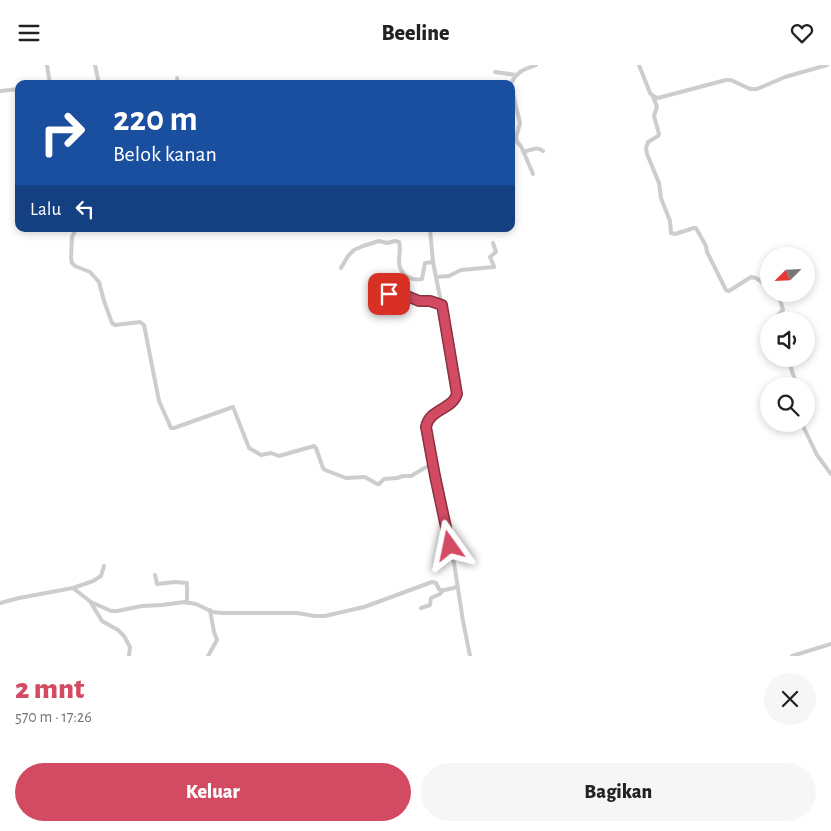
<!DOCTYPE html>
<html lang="id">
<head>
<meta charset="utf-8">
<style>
	body { margin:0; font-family:"Alegreya Sans",sans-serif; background:#f6f6f6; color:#222; height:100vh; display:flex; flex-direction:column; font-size:19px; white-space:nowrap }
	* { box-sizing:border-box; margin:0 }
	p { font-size:16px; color:#767676 }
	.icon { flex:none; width:28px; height:28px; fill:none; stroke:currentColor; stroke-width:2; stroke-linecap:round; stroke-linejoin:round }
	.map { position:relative; height:591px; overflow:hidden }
	.details { display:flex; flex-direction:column; background:#fff; flex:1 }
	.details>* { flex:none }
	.banner { position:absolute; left:15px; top:15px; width:500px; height:152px; border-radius:10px; box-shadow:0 2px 8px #0003; background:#1a4fa0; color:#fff; overflow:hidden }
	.needle { width:32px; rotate:246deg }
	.buttons { position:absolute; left:760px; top:182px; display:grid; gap:10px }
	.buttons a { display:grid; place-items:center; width:55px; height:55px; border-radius:50%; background:#fff; box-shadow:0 2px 8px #0003; font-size:25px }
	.pin { position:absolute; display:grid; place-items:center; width:42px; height:42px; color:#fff; margin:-21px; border-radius:10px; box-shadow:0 2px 8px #0006 }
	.me { position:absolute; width:55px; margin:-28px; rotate:348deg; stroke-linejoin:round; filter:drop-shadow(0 0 4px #0008) }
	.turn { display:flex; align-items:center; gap:18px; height:105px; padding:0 15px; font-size:22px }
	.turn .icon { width:65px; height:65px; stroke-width:2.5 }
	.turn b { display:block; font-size:35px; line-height:42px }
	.then { display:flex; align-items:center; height:48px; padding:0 15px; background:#0003; gap:10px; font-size:19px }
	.round { display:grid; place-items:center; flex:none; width:52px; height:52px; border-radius:26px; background:#f6f6f6 }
	.summary { display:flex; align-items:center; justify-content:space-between; height:85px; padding:0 15px }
	h1 { font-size:30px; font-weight:800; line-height:38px; color:#d34b63 }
	.action { display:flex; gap:10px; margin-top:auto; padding:10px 15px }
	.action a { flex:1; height:58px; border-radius:30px; background:#d34b63; color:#fff; font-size:20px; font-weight:800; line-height:58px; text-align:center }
	.action a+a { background:#f6f6f6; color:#222 }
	header { display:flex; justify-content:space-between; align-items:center; height:65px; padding:0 15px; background:#fff; font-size:22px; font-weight:800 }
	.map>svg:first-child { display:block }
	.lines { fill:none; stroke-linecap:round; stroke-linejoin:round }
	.street { stroke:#cdcdcd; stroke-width:4 }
	.route-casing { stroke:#893140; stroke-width:12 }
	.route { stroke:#d34b63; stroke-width:9 }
</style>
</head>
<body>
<header><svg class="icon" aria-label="menu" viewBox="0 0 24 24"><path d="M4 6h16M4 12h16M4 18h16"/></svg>Beeline<svg class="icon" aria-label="heart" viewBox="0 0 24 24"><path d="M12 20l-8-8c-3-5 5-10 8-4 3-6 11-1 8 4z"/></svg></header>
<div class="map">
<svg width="831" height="591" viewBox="0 0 831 591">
	<rect width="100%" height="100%" fill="#fff"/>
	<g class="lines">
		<g class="street">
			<polyline points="47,0 50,19"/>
			<polyline points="95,0 99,19"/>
			<polyline points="639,0 650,28 653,31 658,33 726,15 731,15 750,24 757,24 785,12 827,0"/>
			<polyline points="495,7 516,10"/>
			<polyline points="177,13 178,19"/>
			<path d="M 511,19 C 516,7 524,4 536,0"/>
			<polyline points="511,21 520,58 517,69 511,76"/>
			<polyline points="0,26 19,24"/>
			<polyline points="653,31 657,42 654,51 659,69 658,71 648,77 646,83 647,89 659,118 661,133 670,156 671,168 675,169 694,163 696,163 706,181 707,187 726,225 729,226 751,212 756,213 769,222"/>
			<polyline points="516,70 517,77 521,81 533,109"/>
			<path d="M 524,87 C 530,85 537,81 543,86"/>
			<polyline points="76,164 72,172 71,193 72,198 75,201 90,207 99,217 104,236 112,258 115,260 140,257 144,260 159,336 171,363 174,363 233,342 249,383 261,390 271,388 279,391 314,381 316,383 323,403 325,405 346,413 365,412 377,419 379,419 384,414 397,413 403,411 411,411 433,398"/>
			<path d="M 430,164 L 433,197 L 451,287 L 457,329 C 452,345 429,343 426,362 L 435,411 L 454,498 L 463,556 L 470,591"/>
			<path d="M 341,203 L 348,191 L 354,185 L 363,181 L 379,176 L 387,178 L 395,176 L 399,177 C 401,185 399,190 399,197 C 400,211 411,216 422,214 L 425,198 L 433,197"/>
			<polyline points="436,212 449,211 461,205 494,202 494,201 490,192 496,187 493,178"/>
			<polyline points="380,239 378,233 393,229 407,231 420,236 430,236 442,240"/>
			<polyline points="777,256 777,251 783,245 780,234 783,232 779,229"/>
			<polyline points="788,294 797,321"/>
			<polyline points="802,359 817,390 831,409"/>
			<polyline points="155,510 157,519 175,517 187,518 187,538"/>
			<polyline points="73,523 93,516 101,511 104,501"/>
			<polyline points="0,538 19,533 73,523 91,537 111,546 117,546 142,541 162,540 184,537 196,539 213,547 222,548 297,548 315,551 325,551 364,542 432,517 436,518 439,524 441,526 457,522"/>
			<polyline points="91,538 102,556 118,565 124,571 130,582 129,591"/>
			<polyline points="421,543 430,540 431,533 440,529 443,525"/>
			<polyline points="208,591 217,575 214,567 210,545"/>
			<polyline points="792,591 831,579"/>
		</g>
	</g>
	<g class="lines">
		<g class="route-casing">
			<path id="route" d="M 389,229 L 407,231 L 419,236 L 430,236 L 442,240 L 457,329 C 452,345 429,344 426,362 L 435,411 L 450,481"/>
		</g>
		<use href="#route" class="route"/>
	</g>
</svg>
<div class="buttons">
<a><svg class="needle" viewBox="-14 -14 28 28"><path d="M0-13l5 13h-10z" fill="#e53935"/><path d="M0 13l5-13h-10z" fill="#767676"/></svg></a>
<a><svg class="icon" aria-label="sound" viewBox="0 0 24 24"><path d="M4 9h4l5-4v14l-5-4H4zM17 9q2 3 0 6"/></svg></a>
<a><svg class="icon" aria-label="search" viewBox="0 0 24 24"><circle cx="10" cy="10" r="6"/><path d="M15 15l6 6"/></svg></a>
</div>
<div class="pin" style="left:389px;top:229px;background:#d93025"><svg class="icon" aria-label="arrive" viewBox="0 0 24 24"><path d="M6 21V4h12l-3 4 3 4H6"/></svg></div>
<svg class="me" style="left:450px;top:481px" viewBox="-20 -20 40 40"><path d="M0-17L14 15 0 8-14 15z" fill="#d34b63" stroke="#fff" stroke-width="4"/></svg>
<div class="banner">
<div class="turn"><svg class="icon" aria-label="right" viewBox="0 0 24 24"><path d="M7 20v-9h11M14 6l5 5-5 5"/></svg><div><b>220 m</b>Belok kanan</div></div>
<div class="then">Lalu<svg class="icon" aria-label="left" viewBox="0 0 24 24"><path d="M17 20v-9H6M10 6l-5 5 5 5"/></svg></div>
</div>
</div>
<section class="details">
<div class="summary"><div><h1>2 mnt</h1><p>570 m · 17:26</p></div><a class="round"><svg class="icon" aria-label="close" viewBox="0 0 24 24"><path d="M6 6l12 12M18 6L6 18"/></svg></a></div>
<div class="action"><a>Keluar</a><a>Bagikan</a></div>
</section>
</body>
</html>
